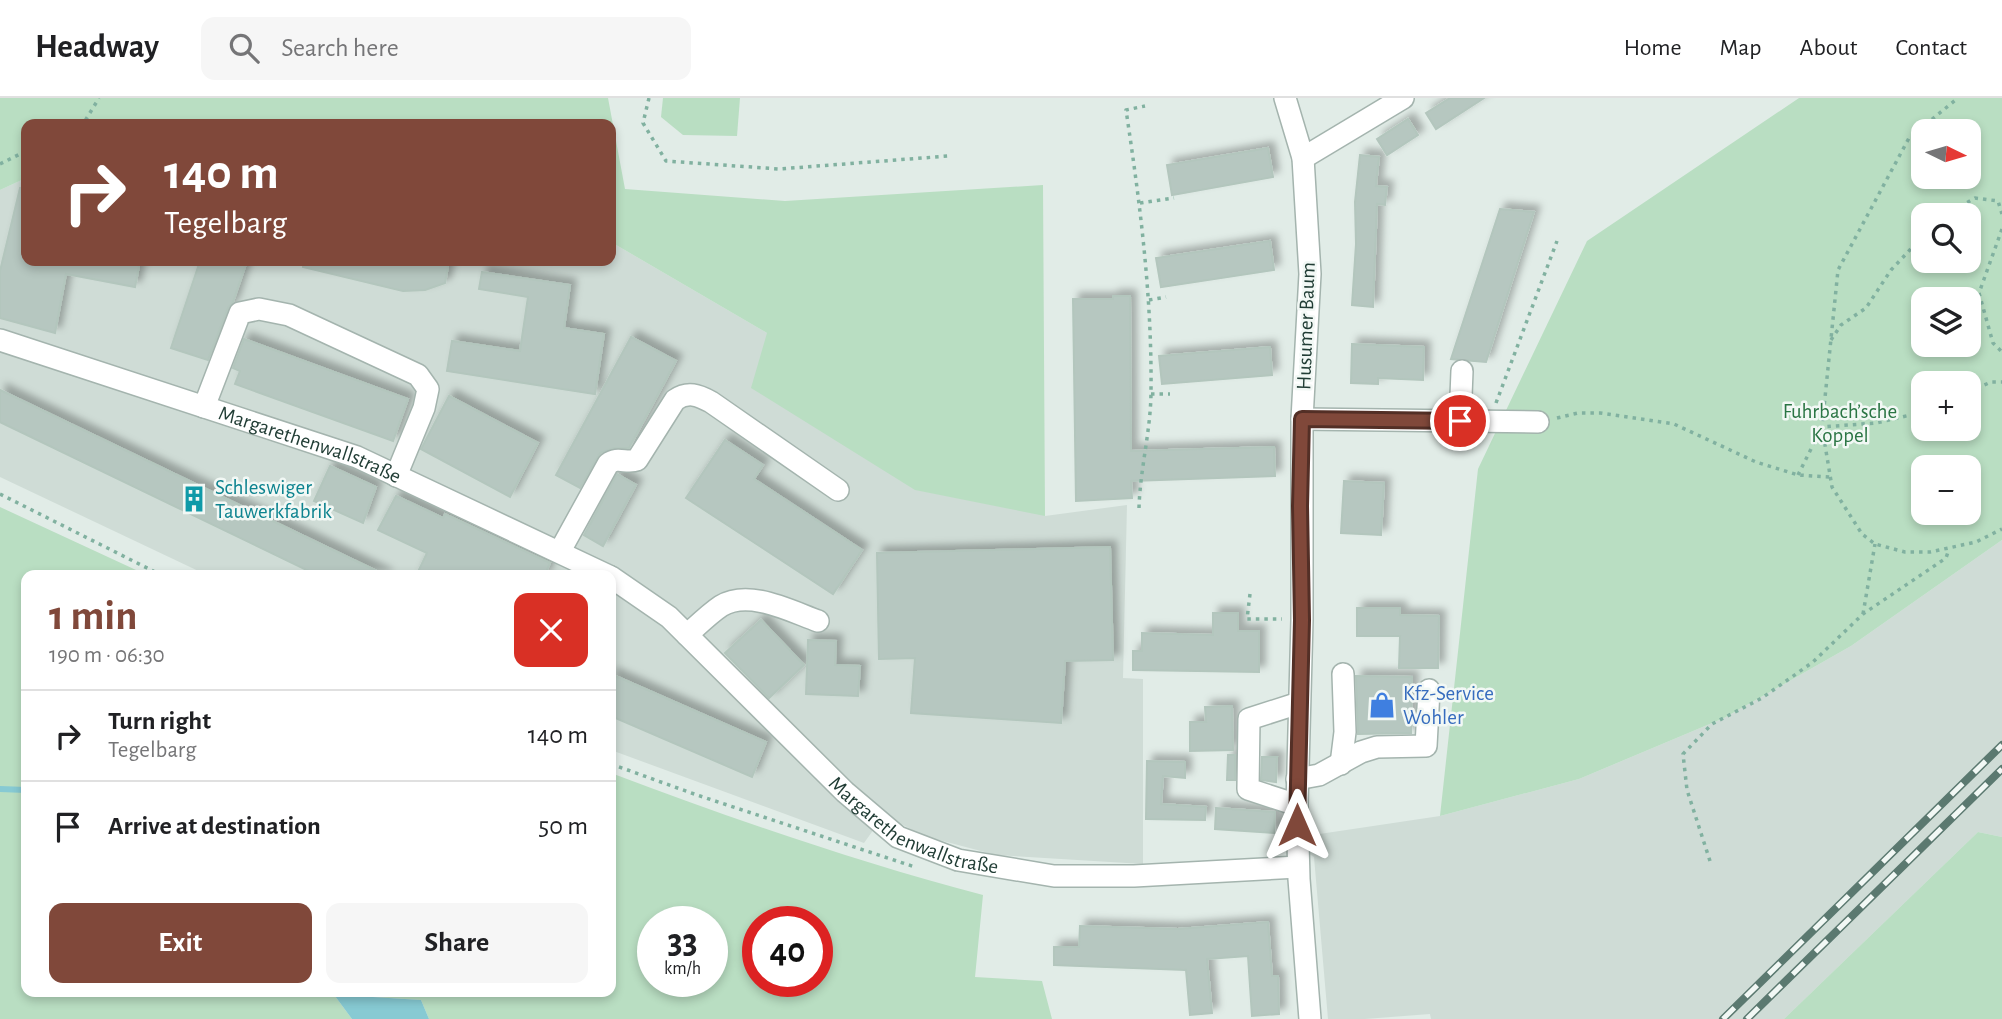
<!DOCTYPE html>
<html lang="en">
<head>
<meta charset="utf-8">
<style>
	body { margin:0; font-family:"Alegreya Sans",sans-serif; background:#f6f6f6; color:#202124; height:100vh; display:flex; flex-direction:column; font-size:26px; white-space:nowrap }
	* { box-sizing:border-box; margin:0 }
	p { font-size:23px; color:#757577 }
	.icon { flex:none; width:38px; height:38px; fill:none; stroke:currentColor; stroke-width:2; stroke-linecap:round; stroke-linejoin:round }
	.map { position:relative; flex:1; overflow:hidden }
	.details { position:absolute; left:21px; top:472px; width:595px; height:427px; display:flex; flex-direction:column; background:#fff; border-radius:14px; box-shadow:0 4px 10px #0003 }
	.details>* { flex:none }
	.banner { position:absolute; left:21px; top:21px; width:595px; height:147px; border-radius:14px; box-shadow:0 4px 10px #0003; background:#80483a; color:#fff; overflow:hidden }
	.needle { width:46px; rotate:95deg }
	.tools { position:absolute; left:1911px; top:21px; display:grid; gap:14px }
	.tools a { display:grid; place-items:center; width:70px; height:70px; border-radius:14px; background:#fff; box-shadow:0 4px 10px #0003; font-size:35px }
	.speed { position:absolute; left:637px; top:808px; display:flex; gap:14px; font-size:35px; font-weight:700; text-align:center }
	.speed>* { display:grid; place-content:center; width:91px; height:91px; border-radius:50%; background:#fff; box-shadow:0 4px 10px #0003; line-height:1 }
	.speed small { font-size:18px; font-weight:400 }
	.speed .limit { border:10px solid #d22; background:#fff; color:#111 }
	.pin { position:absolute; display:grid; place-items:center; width:60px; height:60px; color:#fff; margin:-30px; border:4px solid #fff; border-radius:50%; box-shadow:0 2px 7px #0007 }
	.me { position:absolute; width:77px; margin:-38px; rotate:0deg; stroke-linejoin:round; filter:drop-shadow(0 0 5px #0008) }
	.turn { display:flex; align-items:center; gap:24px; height:147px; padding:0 28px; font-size:32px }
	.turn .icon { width:91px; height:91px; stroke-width:2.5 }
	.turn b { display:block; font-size:49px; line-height:60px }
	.round { display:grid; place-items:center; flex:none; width:74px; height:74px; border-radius:14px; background:#f6f6f6 }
	.summary { display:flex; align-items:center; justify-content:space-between; height:119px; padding:0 28px }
	h1 { font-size:42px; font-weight:600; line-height:52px; color:#80483a }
	.button { display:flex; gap:14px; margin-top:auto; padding:14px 28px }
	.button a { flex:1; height:80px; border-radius:14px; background:#80483a; color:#fff; font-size:28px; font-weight:600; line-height:80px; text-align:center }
	.button a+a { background:#f6f6f6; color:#202124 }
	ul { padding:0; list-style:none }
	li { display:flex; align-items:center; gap:21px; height:91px; padding:0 28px; border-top:2px solid #e0e0e0 }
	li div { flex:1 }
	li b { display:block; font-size:26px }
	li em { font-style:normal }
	header { display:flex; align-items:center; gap:42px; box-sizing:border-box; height:98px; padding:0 35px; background:#fff; border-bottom:2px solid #e0e0e0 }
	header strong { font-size:33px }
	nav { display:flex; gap:38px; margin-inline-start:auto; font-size:24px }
	.search { width:490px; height:63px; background:#f6f6f6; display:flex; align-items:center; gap:18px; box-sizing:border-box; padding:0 24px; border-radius:14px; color:#757577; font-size:26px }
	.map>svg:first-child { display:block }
	.built { fill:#cfdcd6 }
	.green { fill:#b9dec2; fill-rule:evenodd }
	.water { fill:#87cad3 }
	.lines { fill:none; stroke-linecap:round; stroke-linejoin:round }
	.stream { stroke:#87cad3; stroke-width:6 }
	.building { fill:#b6c7c0; stroke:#b3c6bd; stroke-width:2; filter:url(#shadow) }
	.minor-casing { stroke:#a4b4ae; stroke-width:24 }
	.path { stroke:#81b1a0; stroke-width:3.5; stroke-dasharray:3.5 5; stroke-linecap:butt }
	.minor { stroke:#fff; stroke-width:21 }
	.rail-casing { stroke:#5b7970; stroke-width:8 }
	.rail { stroke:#f2f8f5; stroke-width:5; stroke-dasharray:16; stroke-linecap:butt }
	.route-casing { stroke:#532f26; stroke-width:18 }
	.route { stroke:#80483a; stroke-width:12 }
	.labels { text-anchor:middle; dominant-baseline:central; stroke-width:5; stroke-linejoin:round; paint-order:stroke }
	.street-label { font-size:21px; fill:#213d35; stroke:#f2f8f5 }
	.park-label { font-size:21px; fill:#2a7544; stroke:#f2f8f5 }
	.culture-label { font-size:21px; fill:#0d838f; stroke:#f2f8f5; text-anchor:start }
	.shop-label { font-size:21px; fill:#366cbe; stroke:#f2f8f5; text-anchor:start }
</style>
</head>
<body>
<header>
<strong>Headway</strong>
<div class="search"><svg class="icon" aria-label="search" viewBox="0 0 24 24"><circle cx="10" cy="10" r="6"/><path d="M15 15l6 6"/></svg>Search here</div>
<nav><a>Home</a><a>Map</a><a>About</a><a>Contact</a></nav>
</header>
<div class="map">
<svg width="2002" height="921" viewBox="0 0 2002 921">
	<defs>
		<filter id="shadow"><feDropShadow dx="6" dy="-6" stdDeviation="3.5" flood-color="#0004"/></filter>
	</defs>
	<rect width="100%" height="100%" fill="#e1ece7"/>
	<g class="built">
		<polygon points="26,80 26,163 611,163 611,144 767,235 1045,418 1127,407 1123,580 1143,581 1143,766 996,757 924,738 884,717 864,745 611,652 611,478 209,478 0,379 0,92"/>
		<polygon points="2002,442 2002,739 1978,734 1784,921 1431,921 1430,916 1365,921 1328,921 1314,759 1286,741 1440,718 1579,681 1724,620 1851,548"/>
	</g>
	<g class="green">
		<polygon points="0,0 608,0 625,91 785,103 1043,87 1045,418 915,392 751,290 767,235 611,144 611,26 26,26 26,80 0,92"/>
		<polygon points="663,0 740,0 737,38 683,37 661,19"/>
		<path d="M 1799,0 L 2002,0 L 2002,442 L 1851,548 L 1724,620 L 1579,681 L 1440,718 L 1478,371 L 1587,143 ZM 1923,33 L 1969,33 L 1969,79 L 1923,79 ZM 1923,117 L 1969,117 L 1969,163 L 1923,163 ZM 1923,201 L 1969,201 L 1969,247 L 1923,247 ZM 1923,285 L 1969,285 L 1969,331 L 1923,331 ZM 1923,369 L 1969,369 L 1969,415 L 1923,415 Z"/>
		<polygon points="0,409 149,478 26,478 26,894 332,894 352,921 0,921"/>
		<path d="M 611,675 C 733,721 857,764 983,797 L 975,879 L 1042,883 L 1052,921 L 429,921 L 421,902 L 373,899 L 370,894 L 611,894 ZM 653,824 L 712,824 L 712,884 L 653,884 ZM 758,824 L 817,824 L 817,884 L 758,884 Z"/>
		<polygon points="1978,734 2002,739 2002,921 1784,921"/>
	</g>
	<polygon class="water" points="332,894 370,894 373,899 421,902 429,921 352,921"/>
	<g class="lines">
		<polyline class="stream" points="0,691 26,692"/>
	</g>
	<g class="building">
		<polygon points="1450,0 1484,0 1436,31 1426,15"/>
		<polygon points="1408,21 1418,37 1387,57 1377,41"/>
		<polygon points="1268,50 1273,79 1172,97 1167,67"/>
		<polygon points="1360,57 1379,59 1376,88 1387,89 1385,107 1377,106 1373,209 1352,207 1356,146 1355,104"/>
		<polygon points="20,90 26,90 26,163 140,163 135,189 66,176 55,235 0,220 0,173"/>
		<polygon points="1500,111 1534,114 1486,264 1451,261"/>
		<polygon points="1270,143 1274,172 1161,189 1156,160"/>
		<polygon points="200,163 247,163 233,204 228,210 208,262 171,250"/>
		<polygon points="303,163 449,163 445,185 425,192 403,193 303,169"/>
		<polygon points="482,174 570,187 564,230 604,236 595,296 447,273 452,243 520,253 528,199 479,191"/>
		<polygon points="1113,198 1130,198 1131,353 1274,349 1275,378 1131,383 1132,400 1076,403 1073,201 1113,201"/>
		<polygon points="631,239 676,263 629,350 614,350 600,355 580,390 556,377"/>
		<polygon points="244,241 408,301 393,343 235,286 240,273 233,270"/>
		<polygon points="1352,246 1424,249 1423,282 1378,280 1378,286 1351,285"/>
		<polygon points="1270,249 1272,277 1162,286 1159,258"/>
		<polygon points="0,292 387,478 319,478 0,324"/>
		<polygon points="449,298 538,345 510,399 421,351"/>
		<polygon points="725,342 763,367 754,381 862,452 833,496 686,400"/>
		<polygon points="330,368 376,389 363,425 314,403"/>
		<polygon points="617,376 636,387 603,448 584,437"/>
		<polygon points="1344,383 1384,385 1381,437 1341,435"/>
		<polygon points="396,398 443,420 445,416 550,465 544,478 416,478 427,455 378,432"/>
		<polygon points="1110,449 1113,562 1065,563 1061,625 911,615 915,560 879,561 877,455"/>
		<polygon points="1357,510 1400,510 1400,517 1439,518 1438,570 1399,570 1400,538 1357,538"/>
		<polygon points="1213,515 1238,515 1238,533 1259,533 1259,574 1133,572 1133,553 1142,553 1142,535 1213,537"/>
		<polygon points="761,522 804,567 769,600 725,555"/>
		<polygon points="808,542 836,543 835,567 860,568 858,598 806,596"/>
		<polygon points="611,576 766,644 752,679 611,618"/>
		<polygon points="1356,578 1412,579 1411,635 1358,636"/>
		<polygon points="1232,608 1233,652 1190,653 1190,624 1206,624 1205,609"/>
		<polygon points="1228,657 1235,657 1235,682 1227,682"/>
		<polygon points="1262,659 1277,659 1276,684 1261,682"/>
		<polygon points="1147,663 1185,664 1185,680 1163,678 1161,706 1206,709 1205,722 1146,721"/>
		<polygon points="1216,710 1275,714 1274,735 1215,731"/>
		<polygon points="1268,824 1272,878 1278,878 1279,916 1252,918 1248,858 1207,861 1212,915 1190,917 1186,872 1054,867 1054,849 1079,849 1080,828 1178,831"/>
	</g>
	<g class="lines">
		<g class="minor-casing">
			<g id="minor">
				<polyline points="1285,0 1303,60 1310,176 1302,321 1302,522 1297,707 1299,781 1310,921"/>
				<polyline points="1303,60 1403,0"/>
				<path id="s1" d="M 0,242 L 357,359 L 609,478"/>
				<polyline points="204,309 240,215 259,211 289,217 418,277 428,291 424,310 396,378"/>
				<polyline points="1302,321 1538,324"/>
				<polyline points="1460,323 1462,273"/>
				<path d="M 560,453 L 608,366 C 618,358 626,366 637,362 L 675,302 C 688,293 698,297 711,304 L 838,392"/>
				<path id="s2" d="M 611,479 L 669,519 L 845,694 L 898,739 L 958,762 L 1054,778 L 1134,778 L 1298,769"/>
				<path d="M 687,537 C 698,527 709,516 721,508 C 749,491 790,513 818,523"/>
				<polyline points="1341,666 1345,634 1343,576"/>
				<polyline points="1297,681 1319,677 1361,654 1377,649 1426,648 1429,592"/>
				<polyline points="1297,707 1248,691 1249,621 1299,605"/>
			</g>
		</g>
		<g class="path">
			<polyline points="649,0 643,25 666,63 779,71 948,58"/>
			<polyline points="78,26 85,23 99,0"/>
			<polyline points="0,66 26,53"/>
			<polyline points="1140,105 1174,100"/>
			<polyline points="1945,117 1975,100 1998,103 2002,116"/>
			<polyline points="2002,131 1979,195 1993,245 2002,254"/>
			<polyline points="1149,202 1166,199"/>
			<polyline points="1831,242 1841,227 1866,210 1891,172 1923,138"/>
			<polyline points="1969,294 1991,284 2002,284"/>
			<polyline points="1151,296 1170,296"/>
			<polyline points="1496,305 1557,143"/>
			<polyline points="1923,314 1876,325 1822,329 1832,389 1862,436 1875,446 1905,454 1930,454 1976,444 2002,431"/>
			<polyline points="1557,320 1578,315 1600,315 1674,326 1756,364 1798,377 1830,379"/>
			<polyline points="1798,377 1822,329 1838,172 1909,40 1958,0"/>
			<polyline points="0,396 163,478"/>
			<path d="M 1139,410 C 1140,371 1151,332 1151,293 C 1152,198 1140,105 1126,12 L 1145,8"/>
			<polyline points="1250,496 1247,521 1282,521"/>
			<polyline points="1863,516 1875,446"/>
			<polyline points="611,666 697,697 915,769"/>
			<polyline points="1710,763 1687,692 1683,656 1712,626 1762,600 1813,564 1863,516 1946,460 1949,451"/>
		</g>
		<use href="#minor" class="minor"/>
		<g class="rail-casing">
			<g id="rail">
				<polyline points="1723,921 2002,647"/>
				<polyline points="1747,921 2002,671"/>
			</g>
		</g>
		<use href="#rail" class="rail"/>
	</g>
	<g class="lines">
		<g class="route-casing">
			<polyline id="route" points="1297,727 1302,522 1300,408 1302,321 1460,323"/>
		</g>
		<use href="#route" class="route"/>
	</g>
	<defs>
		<g id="building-bare" transform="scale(2.1)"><path d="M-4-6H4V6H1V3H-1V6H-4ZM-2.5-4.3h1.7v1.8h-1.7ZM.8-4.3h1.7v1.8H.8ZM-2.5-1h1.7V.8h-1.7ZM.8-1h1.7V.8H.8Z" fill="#0f9aa8" stroke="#f2f8f5" stroke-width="2.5" paint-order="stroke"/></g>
		<g id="shop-bare" transform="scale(2.1)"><path d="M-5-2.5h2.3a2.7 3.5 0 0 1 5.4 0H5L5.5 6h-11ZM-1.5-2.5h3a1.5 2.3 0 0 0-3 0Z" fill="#3f7fe0" stroke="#f2f8f5" stroke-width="2.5" paint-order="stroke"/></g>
	</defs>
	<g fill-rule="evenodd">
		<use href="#building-bare" x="194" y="401"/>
		<use href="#shop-bare" x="1382" y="607"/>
	</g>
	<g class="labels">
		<g class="street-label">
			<text transform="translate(1306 228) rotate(-88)">Husumer Baum</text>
			<text stroke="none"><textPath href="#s1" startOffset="327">Margarethenwallstraße</textPath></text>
			<text stroke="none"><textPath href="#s2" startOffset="397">Margarethenwallstraße</textPath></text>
		</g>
		<g class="park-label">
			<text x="1840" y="313">Fuhrbach’sche<tspan x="1840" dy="24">Koppel</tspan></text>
		</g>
		<g class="culture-label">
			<text x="215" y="389">Schleswiger<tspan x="215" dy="24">Tauwerkfabrik</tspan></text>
		</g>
		<g class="shop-label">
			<text x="1403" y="595">Kfz-Service<tspan x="1403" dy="24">Wohler</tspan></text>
		</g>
	</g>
</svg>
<div class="tools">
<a><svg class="needle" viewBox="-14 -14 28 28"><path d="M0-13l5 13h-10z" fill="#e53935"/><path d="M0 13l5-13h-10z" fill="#757577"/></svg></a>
<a><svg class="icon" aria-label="search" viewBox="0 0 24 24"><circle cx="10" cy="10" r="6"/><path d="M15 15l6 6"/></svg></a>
<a><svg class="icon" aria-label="layers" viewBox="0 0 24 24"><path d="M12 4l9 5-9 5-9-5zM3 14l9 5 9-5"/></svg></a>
<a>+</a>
<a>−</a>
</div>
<div class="speed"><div>33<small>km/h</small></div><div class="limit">40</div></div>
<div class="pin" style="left:1460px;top:323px;background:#d93025"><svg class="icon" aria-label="arrive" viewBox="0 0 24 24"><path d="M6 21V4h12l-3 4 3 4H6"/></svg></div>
<svg class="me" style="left:1297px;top:727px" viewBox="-20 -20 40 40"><path d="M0-17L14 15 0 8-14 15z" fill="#80483a" stroke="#fff" stroke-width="4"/></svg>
<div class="banner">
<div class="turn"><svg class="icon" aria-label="right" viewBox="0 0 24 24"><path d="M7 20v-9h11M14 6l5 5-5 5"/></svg><div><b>140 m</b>Tegelbarg</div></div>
</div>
<section class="details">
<div class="summary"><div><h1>1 min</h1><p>190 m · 06:30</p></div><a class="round" style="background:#d93025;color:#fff"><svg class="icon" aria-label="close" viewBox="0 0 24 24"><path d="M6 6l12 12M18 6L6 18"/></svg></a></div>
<ul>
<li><svg class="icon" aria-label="right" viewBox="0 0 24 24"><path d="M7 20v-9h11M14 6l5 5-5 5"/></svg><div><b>Turn right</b><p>Tegelbarg</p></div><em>140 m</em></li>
<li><svg class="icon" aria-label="arrive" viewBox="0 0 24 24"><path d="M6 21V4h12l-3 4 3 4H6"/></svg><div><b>Arrive at destination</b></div><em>50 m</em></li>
</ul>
<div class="button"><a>Exit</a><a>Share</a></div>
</section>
</div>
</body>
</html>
